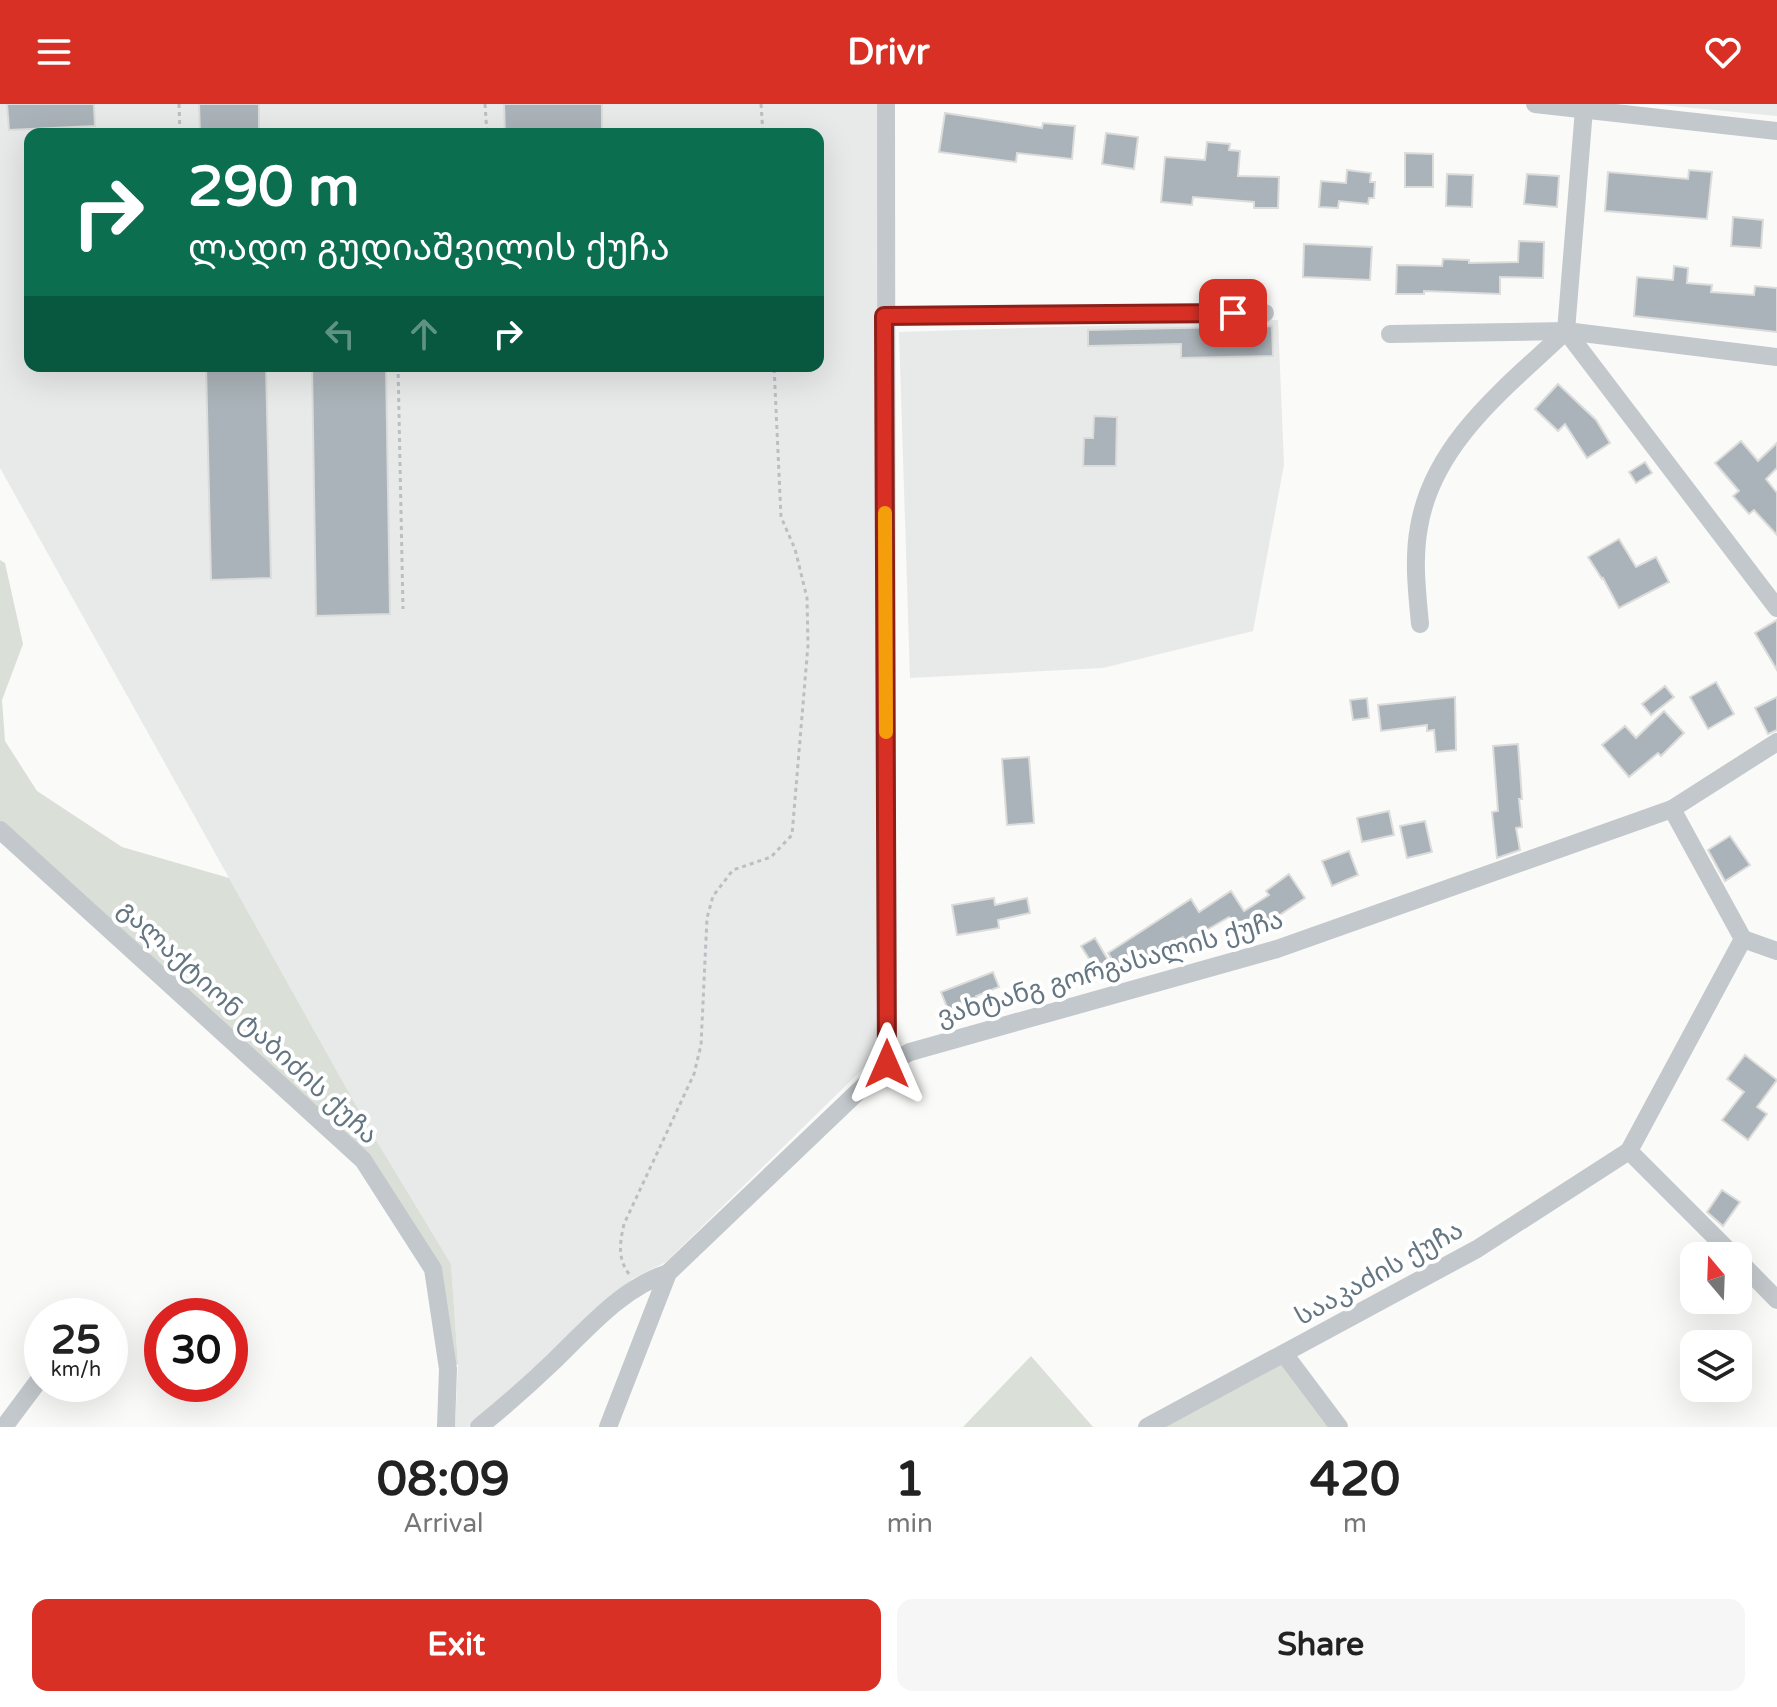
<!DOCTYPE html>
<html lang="en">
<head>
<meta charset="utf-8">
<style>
	body { margin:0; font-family:"Varela Round","Noto Sans Georgian",sans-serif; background:#f6f6f6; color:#222; height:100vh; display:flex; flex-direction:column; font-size:30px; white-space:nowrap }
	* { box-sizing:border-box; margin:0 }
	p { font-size:26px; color:#767676 }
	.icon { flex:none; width:44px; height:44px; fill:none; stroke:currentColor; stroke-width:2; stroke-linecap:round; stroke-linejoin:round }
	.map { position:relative; height:1323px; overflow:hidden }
	.side { display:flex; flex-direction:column; background:#fff; flex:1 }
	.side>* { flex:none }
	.guide { position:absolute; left:24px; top:24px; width:800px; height:244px; border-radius:16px; box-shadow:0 8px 32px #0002; background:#0b6e4f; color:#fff; overflow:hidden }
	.needle { width:52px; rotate:341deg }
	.fabs { position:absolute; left:1680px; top:1138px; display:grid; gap:16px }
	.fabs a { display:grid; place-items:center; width:72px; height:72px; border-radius:16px; background:#fff; box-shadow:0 8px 32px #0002; font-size:40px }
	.speed { position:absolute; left:24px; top:1194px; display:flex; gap:16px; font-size:40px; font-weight:700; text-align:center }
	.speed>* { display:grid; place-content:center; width:104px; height:104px; border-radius:50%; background:#fff; box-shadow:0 8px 32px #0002; line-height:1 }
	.speed small { font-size:20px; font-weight:400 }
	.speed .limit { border:12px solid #d22; background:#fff; color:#111 }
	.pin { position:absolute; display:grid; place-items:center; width:68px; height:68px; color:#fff; margin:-34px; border-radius:16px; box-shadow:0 4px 12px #0006 }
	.me { position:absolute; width:88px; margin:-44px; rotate:0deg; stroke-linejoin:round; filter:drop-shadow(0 0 6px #0008) }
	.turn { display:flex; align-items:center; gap:28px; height:168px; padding:0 32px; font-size:36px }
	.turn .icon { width:104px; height:104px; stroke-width:2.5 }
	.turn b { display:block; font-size:56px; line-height:68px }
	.lanes { display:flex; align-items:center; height:76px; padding:0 32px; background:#0003; justify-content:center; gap:40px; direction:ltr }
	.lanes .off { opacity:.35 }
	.eta { display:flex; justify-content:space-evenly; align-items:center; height:136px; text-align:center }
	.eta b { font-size:48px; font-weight:800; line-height:56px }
	.cta { display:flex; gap:16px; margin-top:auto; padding:16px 32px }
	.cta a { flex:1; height:92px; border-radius:16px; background:#d93025; color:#fff; font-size:32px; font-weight:800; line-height:92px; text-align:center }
	.cta a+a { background:#f6f6f6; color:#222 }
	header { display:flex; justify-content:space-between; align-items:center; height:104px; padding:0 32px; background:#d93025; color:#fff; font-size:36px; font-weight:800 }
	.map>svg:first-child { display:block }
	.built { fill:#e8e9e9; fill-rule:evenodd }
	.green { fill:#dadfd7 }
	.building { fill:#aab3b9; stroke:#dcdcda; stroke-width:2 }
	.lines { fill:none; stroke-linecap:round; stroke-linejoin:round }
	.path { stroke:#bbbfc2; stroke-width:3; stroke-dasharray:4 4; stroke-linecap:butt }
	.minor { stroke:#c3c8cc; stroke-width:18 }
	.route-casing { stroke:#8d1f18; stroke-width:20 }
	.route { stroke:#d93025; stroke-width:14 }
	.slow { stroke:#f59e0b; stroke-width:14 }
	.labels { text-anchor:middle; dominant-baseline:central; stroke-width:8; stroke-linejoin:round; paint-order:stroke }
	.street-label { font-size:26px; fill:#657683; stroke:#fff }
</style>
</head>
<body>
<header><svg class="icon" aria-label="menu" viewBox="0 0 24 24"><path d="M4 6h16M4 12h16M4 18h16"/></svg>Drivr<svg class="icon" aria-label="heart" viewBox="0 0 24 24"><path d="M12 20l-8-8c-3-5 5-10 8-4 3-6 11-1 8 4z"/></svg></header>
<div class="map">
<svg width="1777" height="1323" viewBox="0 0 1777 1323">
	<rect width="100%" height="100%" fill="#fafaf8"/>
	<g class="built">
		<path d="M 0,0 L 883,0 L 879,949 L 666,1158 L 632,1175 L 468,1323 L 455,1323 L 458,1260 L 451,1160 L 367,1021 L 0,364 ZM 30,30 L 818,30 L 818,262 L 30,262 Z"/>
		<polygon points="1652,0 1777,0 1777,12"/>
		<polygon points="1278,216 1284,361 1253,527 1103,564 910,574 899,228"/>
	</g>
	<g class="green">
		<polygon points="0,456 5,459 23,540 2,596 5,637 37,687 122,743 229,774 367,1021 451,1160 458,1260 448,1265 433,1165 363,1056 0,726"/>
		<polygon points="1285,1251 1339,1323 1147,1323"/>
		<polygon points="1031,1252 1093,1323 963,1323"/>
	</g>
	<g class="building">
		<polygon points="7,0 94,0 95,22 9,26"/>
		<polygon points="199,0 259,0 259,30 200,30"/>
		<polygon points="504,0 602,0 602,30 505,30"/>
		<polygon points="945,9 1042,24 1043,19 1075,22 1072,55 1017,49 1016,58 939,48"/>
		<polygon points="1106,29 1138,33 1134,65 1102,60"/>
		<polygon points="1207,38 1230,40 1229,46 1240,47 1238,72 1279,73 1278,104 1254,104 1254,98 1193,93 1192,101 1161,98 1165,53 1205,56"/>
		<polygon points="1405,49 1433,50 1433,83 1405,83"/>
		<polygon points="1347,66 1371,69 1370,78 1375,78 1374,94 1369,94 1368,100 1339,97 1338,104 1319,103 1321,77 1346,79"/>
		<polygon points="1689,66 1712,68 1707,115 1605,107 1608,68 1688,75"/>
		<polygon points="1447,70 1473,71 1472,103 1446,102"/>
		<polygon points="1527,70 1559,72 1557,103 1524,100"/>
		<polygon points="1733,113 1763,116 1761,144 1731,142"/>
		<polygon points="1519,137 1544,138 1543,174 1500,173 1500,190 1424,187 1424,190 1396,190 1397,161 1442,162 1443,155 1469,156 1469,159 1518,158"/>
		<polygon points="1304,140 1372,143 1370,176 1303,173"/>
		<polygon points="1674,162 1688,164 1687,179 1712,181 1711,188 1754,191 1755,182 1777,184 1777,228 1634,212 1637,173 1673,176"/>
		<polygon points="1272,222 1273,252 1181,254 1181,240 1088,242 1088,226"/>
		<polygon points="206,262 266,262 271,474 211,476"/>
		<polygon points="312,262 386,262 390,510 316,512"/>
		<polygon points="1558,280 1596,316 1610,339 1587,354 1565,320 1558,327 1535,305"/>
		<polygon points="1094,312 1117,313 1116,362 1083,362 1084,334 1093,334"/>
		<polygon points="1741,337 1758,357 1777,339 1777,364 1766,375 1777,389 1777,431 1754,406 1749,410 1733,392 1739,387 1715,359"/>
		<polygon points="1645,358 1652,369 1636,379 1629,368"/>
		<polygon points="1619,435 1636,463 1656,453 1669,478 1619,504 1603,474 1602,475 1588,453"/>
		<polygon points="1777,516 1777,566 1755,529"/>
		<polygon points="1716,578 1734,610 1708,625 1690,593"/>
		<polygon points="1665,582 1674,593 1651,611 1642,600"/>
		<polygon points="1455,593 1456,646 1436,648 1434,626 1427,627 1427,621 1381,627 1378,601"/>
		<polygon points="1777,593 1777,626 1768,630 1755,604"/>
		<polygon points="1367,594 1369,614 1353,616 1350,596"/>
		<polygon points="1664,607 1684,629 1661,652 1658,649 1629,673 1602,641 1625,622 1636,634"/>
		<polygon points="1518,640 1522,695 1519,695 1522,723 1516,724 1520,746 1497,754 1492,708 1498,707 1493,642"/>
		<polygon points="1029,653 1034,719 1007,721 1002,655"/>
		<polygon points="1389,707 1394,731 1362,738 1357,714"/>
		<polygon points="1425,717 1432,748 1407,754 1400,722"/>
		<polygon points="1730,732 1750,761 1725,777 1708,746"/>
		<polygon points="1349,747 1358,771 1332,782 1322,757"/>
		<polygon points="1289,770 1305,794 1244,835 1229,813 1186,838 1183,833 1122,871 1108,849 1191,795 1199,808 1231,787 1244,807 1269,791 1266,787"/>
		<polygon points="994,794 995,801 1027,794 1030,809 998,816 999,824 957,831 952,801"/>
		<polygon points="1095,834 1111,861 1098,869 1081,842"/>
		<polygon points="993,868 999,883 976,892 980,902 951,913 941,888"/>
		<polygon points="1745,951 1777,976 1757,1003 1767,1010 1748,1036 1722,1016 1744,988 1727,975"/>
		<polygon points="1722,1086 1740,1098 1723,1122 1707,1108"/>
	</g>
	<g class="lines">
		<g class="path">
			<polyline points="179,0 180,30"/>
			<polyline points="485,0 487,30"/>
			<polyline points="761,0 763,30"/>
			<polyline points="398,262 403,505"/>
			<path d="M 629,1170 C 617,1154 620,1138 624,1120 L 694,970 L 701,941 L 707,814 L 713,792 L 733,766 L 771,753 L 792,731 L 808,541 L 807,494 L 795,445 L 781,413 L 774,262"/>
		</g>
		<g class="minor">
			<polyline points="886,0 887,960"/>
			<polyline points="1535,0 1777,27"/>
			<polyline points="884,212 1265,209"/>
			<polyline points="1566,227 1777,504"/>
			<polyline points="1566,227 1584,5"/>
			<polyline points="1390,230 1566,227 1777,253"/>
			<path d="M 1420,520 C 1417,488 1413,455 1419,423 C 1433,338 1508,282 1566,227"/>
			<polyline points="1672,705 1743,835 1629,1047 1734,1152"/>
			<polyline points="0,726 363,1056 433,1165 448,1265 446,1323"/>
			<polyline points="1743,835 1777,847"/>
			<polyline points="1738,1156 1777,1196"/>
			<polyline points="1285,1251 1339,1323"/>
			<polyline points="4,1323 42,1272"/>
			<path d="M 479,1323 C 505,1302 530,1280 555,1256 C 589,1223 622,1184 668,1169"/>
			<polyline points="608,1323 668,1169 887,960 910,948 1277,845 1672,705 1777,638"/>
			<polyline points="1147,1323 1477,1145 1629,1047"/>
		</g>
	</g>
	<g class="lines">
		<g class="route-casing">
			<polyline id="route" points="887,960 884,212 1233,209"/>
		</g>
		<use href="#route" class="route"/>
		<polyline class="slow" points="885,409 886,628"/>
	</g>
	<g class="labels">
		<g class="street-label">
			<text transform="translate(1110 864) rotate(-16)">ვახტანგ გორგასალის ქუჩა</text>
			<text transform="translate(248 918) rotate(43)">გალაქტიონ ტაბიძის ქუჩა</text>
			<text transform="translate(1379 1169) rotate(-29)">სააკაძის ქუჩა</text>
		</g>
	</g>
</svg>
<div class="fabs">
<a><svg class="needle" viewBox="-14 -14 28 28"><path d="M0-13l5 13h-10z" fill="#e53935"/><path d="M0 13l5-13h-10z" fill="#767676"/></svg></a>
<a><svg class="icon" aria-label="layers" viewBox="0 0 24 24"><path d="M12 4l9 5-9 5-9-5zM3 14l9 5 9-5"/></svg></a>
</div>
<div class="speed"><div>25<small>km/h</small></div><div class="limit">30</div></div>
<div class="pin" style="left:1233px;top:209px;background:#d93025"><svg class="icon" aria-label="arrive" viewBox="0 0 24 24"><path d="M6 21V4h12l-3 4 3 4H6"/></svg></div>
<svg class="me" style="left:887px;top:960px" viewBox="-20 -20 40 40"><path d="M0-17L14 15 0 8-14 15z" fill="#d93025" stroke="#fff" stroke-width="4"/></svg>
<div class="guide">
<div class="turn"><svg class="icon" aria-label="right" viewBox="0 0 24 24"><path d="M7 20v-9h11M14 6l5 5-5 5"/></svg><div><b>290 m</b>ლადო გუდიაშვილის ქუჩა</div></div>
<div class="lanes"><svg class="icon off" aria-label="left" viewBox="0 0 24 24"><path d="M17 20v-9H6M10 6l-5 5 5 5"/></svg><svg class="icon off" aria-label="ahead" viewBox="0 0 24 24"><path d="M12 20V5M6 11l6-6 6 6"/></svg><svg class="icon" aria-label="right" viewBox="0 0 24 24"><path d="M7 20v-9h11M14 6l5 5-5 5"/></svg></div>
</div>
</div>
<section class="side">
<div class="eta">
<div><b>08:09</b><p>Arrival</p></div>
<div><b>1</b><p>min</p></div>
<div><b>420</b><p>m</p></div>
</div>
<div class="cta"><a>Exit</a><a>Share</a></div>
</section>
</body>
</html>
